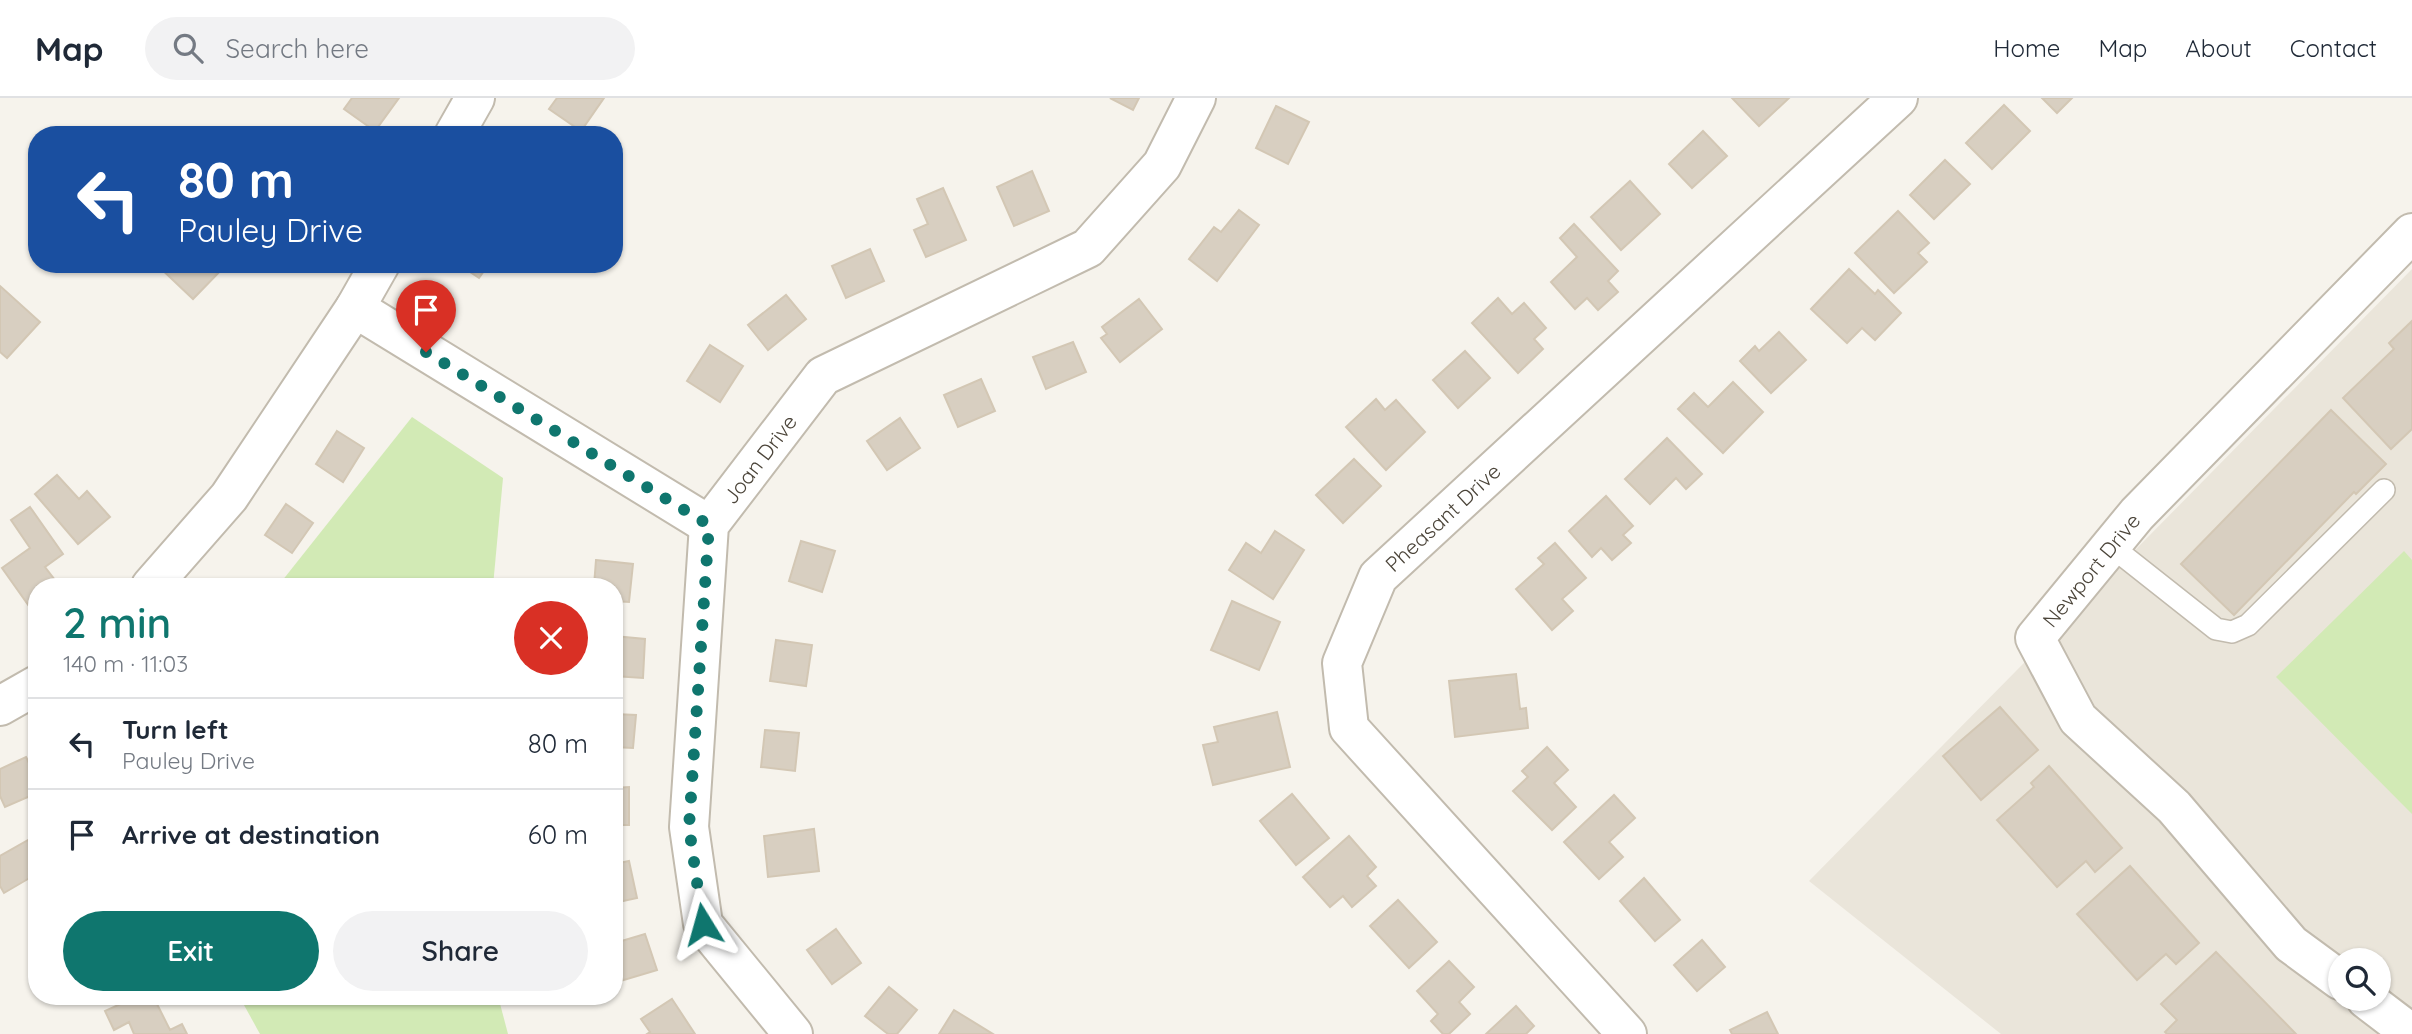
<!DOCTYPE html>
<html lang="en">
<head>
<meta charset="utf-8">
<style>
	body { margin:0; font-family:Quicksand,sans-serif; background:#f2f2f3; color:#1f2937; height:100vh; display:flex; flex-direction:column; font-size:26px; white-space:nowrap }
	* { box-sizing:border-box; margin:0 }
	p { font-size:23px; color:#747a83 }
	.icon { flex:none; width:38px; height:38px; fill:none; stroke:currentColor; stroke-width:2; stroke-linecap:round; stroke-linejoin:round }
	.map { position:relative; flex:1; overflow:hidden }
	.panel { position:absolute; left:28px; top:480px; width:595px; height:427px; display:flex; flex-direction:column; background:#fff; border-radius:28px; box-shadow:0 2px 5px #0004 }
	.panel>* { flex:none }
	.top-card { position:absolute; left:28px; top:28px; width:595px; height:147px; border-radius:28px; box-shadow:0 2px 5px #0004; background:#1a4fa0; color:#fff; overflow:hidden }
	.controls { position:absolute; left:2328px; top:850px; display:grid; gap:14px }
	.controls a { display:grid; place-items:center; width:63px; height:63px; border-radius:50%; background:#fff; box-shadow:0 2px 5px #0004; font-size:35px }
	.pin { position:absolute; display:grid; place-items:center; width:60px; height:60px; color:#fff; margin:-72px -30px; border-radius:50% 50% 50% 0; rotate:-45deg; box-shadow:0 0 7px #0007 }
	.pin .icon { rotate:45deg }
	.me { position:absolute; width:77px; margin:-38px; rotate:352deg; stroke-linejoin:round; filter:drop-shadow(0 0 5px #0008) }
	.turn { display:flex; align-items:center; gap:24px; height:147px; padding:0 35px; font-size:32px }
	.turn .icon { width:91px; height:91px; stroke-width:2.5 }
	.turn b { display:block; font-size:49px; line-height:60px }
	.round { display:grid; place-items:center; flex:none; width:74px; height:74px; border-radius:37px; background:#f2f2f3 }
	.headline { display:flex; align-items:center; justify-content:space-between; height:119px; padding:0 35px }
	h1 { font-size:42px; font-weight:600; line-height:52px; color:#0f766e }
	.primary-button { display:flex; gap:14px; margin-top:auto; padding:14px 35px }
	.primary-button a { flex:1; height:80px; border-radius:42px; background:#0f766e; color:#fff; font-size:28px; font-weight:600; line-height:80px; text-align:center }
	.primary-button a+a { background:#f2f2f3; color:#1f2937 }
	ul { padding:0; list-style:none }
	li { display:flex; align-items:center; gap:21px; height:91px; padding:0 35px; border-top:2px solid #e0e1e3 }
	li div { flex:1 }
	li b { display:block; font-size:26px }
	li em { font-style:normal }
	header { display:flex; align-items:center; gap:42px; box-sizing:border-box; height:98px; padding:0 35px; background:#fff; border-bottom:2px solid #e0e1e3 }
	header strong { font-size:33px }
	nav { display:flex; gap:38px; margin-inline-start:auto; font-size:24px }
	.search { width:490px; height:63px; background:#f2f2f3; display:flex; align-items:center; gap:18px; box-sizing:border-box; padding:0 24px; border-radius:38px; color:#747a83; font-size:26px }
	.map>svg:first-child { display:block }
	.residential { fill:#eae5da; fill-rule:evenodd }
	.green { fill:#d2eab5 }
	.building { fill:#d8cfc1; stroke:#d3c7b4; stroke-width:2 }
	.lines { fill:none; stroke-linecap:round; stroke-linejoin:round }
	.lane-casing { stroke:#c2bbae; stroke-width:24 }
	.street-casing { stroke:#c2bbae; stroke-width:42 }
	.lane { stroke:#fff; stroke-width:21 }
	.street { stroke:#fff; stroke-width:38 }
	.route { stroke:#0f766e; stroke-width:12; stroke-dasharray:0 21.6 }
	.labels { text-anchor:middle; dominant-baseline:central; stroke-width:5; stroke-linejoin:round; paint-order:stroke }
	.street-label { font-size:21px; fill:#4b4439; stroke:#fff }
</style>
</head>
<body>
<header>
<strong>Map</strong>
<div class="search"><svg class="icon" aria-label="search" viewBox="0 0 24 24"><circle cx="10" cy="10" r="6"/><path d="M15 15l6 6"/></svg>Search here</div>
<nav><a>Home</a><a>Map</a><a>About</a><a>Contact</a></nav>
</header>
<div class="map">
<svg width="2412" height="936" viewBox="0 0 2412 936">
	<rect width="100%" height="100%" fill="#f6f3ec"/>
	<path class="residential" d="M 2412,171 L 2412,936 L 2001,936 L 1809,783 ZM 2340,863 L 2378,863 L 2378,901 L 2340,901 Z"/>
	<g class="green">
		<polygon points="412,319 503,380 493,488 278,488"/>
		<polygon points="2404,453 2412,462 2412,716 2276,579"/>
		<polygon points="239,898 498,898 508,936 260,936"/>
	</g>
	<g class="building">
		<polygon points="352,0 399,0 375,33 344,11"/>
		<polygon points="557,0 604,0 581,33 549,11"/>
		<polygon points="1110,0 1139,0 1133,12"/>
		<polygon points="1732,0 1789,0 1759,28"/>
		<polygon points="2042,0 2072,0 2057,15"/>
		<polygon points="2004,7 2030,33 1992,71 1966,45"/>
		<polygon points="1276,8 1309,24 1288,66 1256,50"/>
		<polygon points="1703,33 1727,58 1692,90 1669,66"/>
		<polygon points="1945,62 1970,86 1934,121 1910,97"/>
		<polygon points="1032,73 1049,113 1014,128 997,89"/>
		<polygon points="1630,83 1660,116 1621,152 1591,119"/>
		<polygon points="943,90 966,142 926,159 914,132 928,126 917,101"/>
		<polygon points="1239,112 1259,127 1217,183 1189,161 1214,129 1221,134"/>
		<polygon points="1898,113 1929,145 1918,155 1927,164 1894,195 1855,155"/>
		<polygon points="1574,126 1618,173 1608,183 1618,194 1598,212 1587,200 1575,211 1551,184 1577,159 1560,140"/>
		<polygon points="870,151 884,183 846,200 832,168"/>
		<polygon points="156,166 227,166 193,201"/>
		<polygon points="458,166 489,166 479,180"/>
		<polygon points="1849,171 1875,196 1878,192 1901,215 1875,242 1862,230 1847,245 1811,211"/>
		<polygon points="0,188 40,224 7,260 0,254"/>
		<polygon points="786,197 806,221 768,252 748,227"/>
		<polygon points="1498,200 1512,216 1524,205 1546,230 1534,241 1543,251 1518,275 1472,225"/>
		<polygon points="1139,201 1162,231 1120,264 1101,240 1107,236 1102,229"/>
		<polygon points="2412,223 2412,331 2391,351 2343,300 2394,251 2389,245"/>
		<polygon points="1779,234 1806,262 1771,295 1740,263 1755,248 1759,253"/>
		<polygon points="1073,244 1086,274 1046,291 1033,259"/>
		<polygon points="710,247 743,268 720,304 687,283"/>
		<polygon points="1465,253 1490,280 1458,310 1433,282"/>
		<polygon points="981,281 995,313 958,329 944,297"/>
		<polygon points="1733,284 1763,314 1723,355 1678,311 1694,295 1708,309"/>
		<polygon points="1376,301 1385,312 1396,302 1425,334 1386,372 1346,329"/>
		<polygon points="2331,312 2386,366 2356,396 2354,394 2234,517 2181,466"/>
		<polygon points="900,320 920,350 887,372 867,343"/>
		<polygon points="337,333 364,350 343,384 316,366"/>
		<polygon points="1667,340 1702,376 1686,391 1676,380 1650,406 1625,381"/>
		<polygon points="1354,361 1381,388 1343,425 1316,397"/>
		<polygon points="57,377 79,401 87,393 110,419 78,446 35,396"/>
		<polygon points="1606,398 1633,428 1623,437 1631,445 1612,462 1601,450 1592,459 1569,433"/>
		<polygon points="286,406 313,425 292,455 265,437"/>
		<polygon points="30,409 63,456 45,469 58,486 37,488 36,518 2,470 30,450 11,422"/>
		<polygon points="1275,433 1304,452 1273,501 1229,472 1246,445 1261,455"/>
		<polygon points="801,443 835,453 822,494 789,483"/>
		<polygon points="1555,445 1586,480 1562,501 1573,513 1552,532 1516,491 1544,466 1538,460"/>
		<polygon points="596,462 633,466 629,504 614,503 614,488 594,488"/>
		<polygon points="1232,503 1280,524 1259,572 1211,552"/>
		<polygon points="614,538 645,541 643,580 614,578"/>
		<polygon points="776,542 812,547 806,588 770,583"/>
		<polygon points="1516,576 1520,611 1526,610 1528,630 1455,639 1449,583"/>
		<polygon points="2000,609 2038,652 1981,702 1943,658"/>
		<polygon points="1277,614 1290,669 1213,687 1203,647 1218,644 1214,629"/>
		<polygon points="614,616 636,617 633,650 614,649"/>
		<polygon points="765,632 799,635 795,673 761,669"/>
		<polygon points="1547,649 1568,672 1554,685 1576,709 1552,732 1513,693 1528,679 1522,673"/>
		<polygon points="26,659 37,682 37,695 5,709 0,698 0,671"/>
		<polygon points="2049,668 2122,750 2095,774 2086,763 2057,789 1997,722 2034,689 2031,685"/>
		<polygon points="629,689 629,727 614,727 614,690"/>
		<polygon points="1292,696 1329,740 1296,767 1260,723"/>
		<polygon points="1614,697 1635,720 1609,744 1623,759 1599,781 1564,744"/>
		<polygon points="814,731 819,773 768,779 764,738"/>
		<polygon points="37,737 37,766 29,771 33,778 4,795 0,788 0,758"/>
		<polygon points="1349,738 1376,769 1367,778 1376,788 1352,809 1343,798 1330,809 1303,779"/>
		<polygon points="629,763 637,800 614,805 614,766"/>
		<polygon points="2130,768 2199,845 2176,866 2166,856 2137,882 2077,816"/>
		<polygon points="1644,780 1680,822 1655,843 1620,803"/>
		<polygon points="1398,802 1437,844 1409,870 1370,828"/>
		<polygon points="836,831 861,865 832,886 807,852"/>
		<polygon points="645,836 657,872 614,885 614,864 620,863 615,845"/>
		<polygon points="1702,842 1725,869 1697,893 1674,867"/>
		<polygon points="2216,854 2296,936 2167,936 2165,934 2177,922 2161,906"/>
		<polygon points="1449,863 1474,889 1459,904 1470,916 1449,936 1443,936 1431,923 1438,916 1417,893"/>
		<polygon points="889,889 917,912 897,936 888,936 865,918"/>
		<polygon points="138,898 153,898 170,932 182,926 187,936 134,936 129,924 114,932 105,913"/>
		<polygon points="672,901 695,936 647,936 650,934 641,921"/>
		<polygon points="1516,908 1534,928 1526,936 1486,936"/>
		<polygon points="954,912 993,936 939,936"/>
		<polygon points="1767,914 1778,936 1732,936 1730,932"/>
	</g>
	<g class="lines">
		<g class="lane-casing">
			<polyline id="lane" points="2111,448 2216,531 2232,534 2248,527 2384,392"/>
		</g>
		<g class="street-casing">
			<g id="street">
				<polyline points="454,37 475,0"/>
				<polyline points="355,210 709,427"/>
				<polyline points="151,488 229,399 355,210 380,166"/>
				<polyline points="0,608 37,587"/>
				<path id="s1" d="M 2340,882 L 2291,846 L 2174,709 L 2078,621 L 2035,540 L 2137,416 L 2412,135"/>
				<polyline points="2366,901 2412,936"/>
				<path id="s2" d="M 793,936 L 703,826 L 689,729 L 709,427 L 823,278 L 1088,150 L 1162,67 L 1196,0"/>
				<path id="s3" d="M 1627,936 L 1349,630 L 1342,565 L 1378,479 L 1898,0"/>
			</g>
		</g>
		<use href="#lane" class="lane"/>
		<use href="#street" class="street"/>
	</g>
	<g class="lines">
		<polyline class="route" points="426,254 709,427 689,729 703,826"/>
	</g>
	<g class="labels">
		<g class="street-label">
			<text stroke="none"><textPath href="#s2" startOffset="626">Joan Drive</textPath></text>
			<text stroke="none"><textPath href="#s3" startOffset="660">Pheasant Drive</textPath></text>
			<text stroke="none"><textPath href="#s1" startOffset="551">Newport Drive</textPath></text>
		</g>
	</g>
</svg>
<div class="controls">
<a><svg class="icon" aria-label="search" viewBox="0 0 24 24"><circle cx="10" cy="10" r="6"/><path d="M15 15l6 6"/></svg></a>
</div>
<div class="pin" style="left:426px;top:254px;background:#d93025"><svg class="icon" aria-label="arrive" viewBox="0 0 24 24"><path d="M6 21V4h12l-3 4 3 4H6"/></svg></div>
<svg class="me" style="left:703px;top:826px" viewBox="-20 -20 40 40"><path d="M0-17L14 15 0 8-14 15z" fill="#0f766e" stroke="#fff" stroke-width="4"/></svg>
<div class="top-card">
<div class="turn"><svg class="icon" aria-label="left" viewBox="0 0 24 24"><path d="M17 20v-9H6M10 6l-5 5 5 5"/></svg><div><b>80 m</b>Pauley Drive</div></div>
</div>
<section class="panel">
<div class="headline"><div><h1>2 min</h1><p>140 m · 11:03</p></div><a class="round" style="background:#d93025;color:#fff"><svg class="icon" aria-label="close" viewBox="0 0 24 24"><path d="M6 6l12 12M18 6L6 18"/></svg></a></div>
<ul>
<li><svg class="icon" aria-label="left" viewBox="0 0 24 24"><path d="M17 20v-9H6M10 6l-5 5 5 5"/></svg><div><b>Turn left</b><p>Pauley Drive</p></div><em>80 m</em></li>
<li><svg class="icon" aria-label="arrive" viewBox="0 0 24 24"><path d="M6 21V4h12l-3 4 3 4H6"/></svg><div><b>Arrive at destination</b></div><em>60 m</em></li>
</ul>
<div class="primary-button"><a>Exit</a><a>Share</a></div>
</section>
</div>
</body>
</html>
